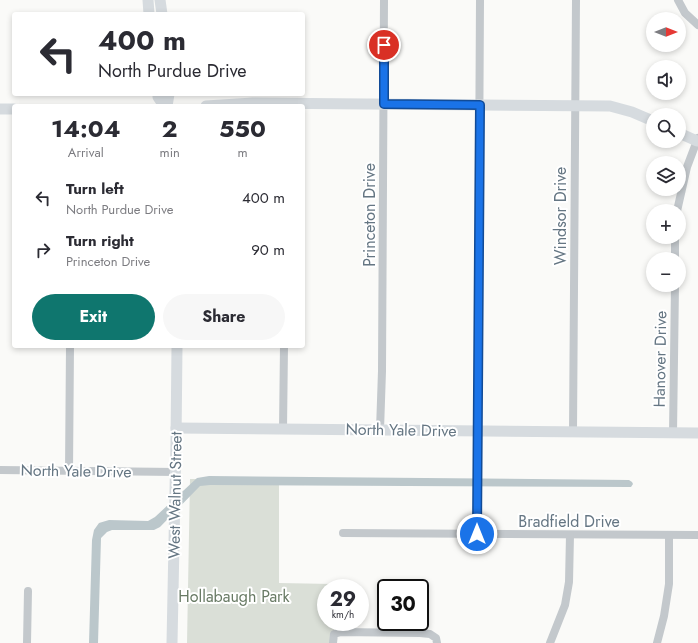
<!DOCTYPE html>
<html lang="en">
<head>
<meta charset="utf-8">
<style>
	body { margin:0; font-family:Jost,sans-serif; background:#f7f7f7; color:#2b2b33; height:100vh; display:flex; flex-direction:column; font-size:15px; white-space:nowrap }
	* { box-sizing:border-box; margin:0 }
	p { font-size:13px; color:#7c7c81 }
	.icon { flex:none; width:22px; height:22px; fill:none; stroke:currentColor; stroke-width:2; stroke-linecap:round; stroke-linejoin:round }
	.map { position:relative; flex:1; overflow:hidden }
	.details { position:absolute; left:12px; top:104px; width:293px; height:244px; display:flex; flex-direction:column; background:#fff; border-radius:4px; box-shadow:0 2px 6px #0003 }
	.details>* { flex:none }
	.hud { position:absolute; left:12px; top:12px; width:293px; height:84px; border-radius:4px; box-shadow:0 2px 6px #0003; background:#fff; color:#2b2b33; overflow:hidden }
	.needle { width:26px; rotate:90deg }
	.fabs { position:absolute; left:646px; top:12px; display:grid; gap:8px }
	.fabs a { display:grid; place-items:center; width:40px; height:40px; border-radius:50%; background:#fff; box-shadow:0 2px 6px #0003; font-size:20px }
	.speed { position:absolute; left:317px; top:579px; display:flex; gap:8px; font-size:20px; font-weight:700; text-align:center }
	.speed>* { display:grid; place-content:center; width:52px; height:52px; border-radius:50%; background:#fff; box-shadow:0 2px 6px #0003; line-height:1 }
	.speed small { font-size:10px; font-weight:400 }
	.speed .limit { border:2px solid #111; border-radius:6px; background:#fff; color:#111 }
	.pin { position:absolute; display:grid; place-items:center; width:34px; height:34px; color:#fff; margin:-17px; border:2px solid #fff; border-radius:50%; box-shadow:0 1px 4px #0007 }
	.me { position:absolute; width:44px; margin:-22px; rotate:0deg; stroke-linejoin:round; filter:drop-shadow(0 0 3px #0008) }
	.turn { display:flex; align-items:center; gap:14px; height:84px; padding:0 20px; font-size:18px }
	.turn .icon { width:52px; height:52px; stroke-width:2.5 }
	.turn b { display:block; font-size:28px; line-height:34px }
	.eta { display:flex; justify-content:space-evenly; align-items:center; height:68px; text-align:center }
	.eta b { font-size:24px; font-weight:700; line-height:28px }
	.cta { display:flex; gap:8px; margin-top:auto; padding:8px 20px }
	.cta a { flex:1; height:46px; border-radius:24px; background:#0f766e; color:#fff; font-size:16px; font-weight:700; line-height:46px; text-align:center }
	.cta a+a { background:#f7f7f7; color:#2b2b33 }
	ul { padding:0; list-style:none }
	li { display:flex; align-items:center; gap:12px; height:52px; padding:0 20px }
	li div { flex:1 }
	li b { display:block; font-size:15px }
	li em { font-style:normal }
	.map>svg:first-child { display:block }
	.green { fill:#dadfd7 }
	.water { fill:#bbc7cb }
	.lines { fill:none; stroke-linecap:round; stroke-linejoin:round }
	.street { stroke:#c3c8cc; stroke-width:8 }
	.secondary { stroke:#d6dbdf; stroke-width:11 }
	.route-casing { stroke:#114b97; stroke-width:10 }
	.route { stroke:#1a73e8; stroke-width:7 }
	.labels { text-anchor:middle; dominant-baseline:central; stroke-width:4; stroke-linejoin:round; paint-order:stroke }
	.street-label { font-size:16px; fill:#657683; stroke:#fff }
	.park-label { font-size:16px; fill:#687a64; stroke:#fff }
</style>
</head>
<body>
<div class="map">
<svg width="698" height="643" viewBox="0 0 698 643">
	<rect width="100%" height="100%" fill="#fafaf8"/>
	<polygon class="green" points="190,479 279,479 279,583 333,584 333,588 326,588 326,622 334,622 334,643 187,643"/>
	<polygon class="water" points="209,476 629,480 632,482 633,484 631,487 210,485 200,486 160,527 154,530 112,530 107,532 101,538 98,643 89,643 92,540 94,530 99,523 109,520 148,521 155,517 197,478"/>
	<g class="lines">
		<g class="street">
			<polyline points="678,0 685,13 698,25"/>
			<polyline points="677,211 687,167 698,138"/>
			<polyline points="675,259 675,237"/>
			<polyline points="283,429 284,346"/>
			<polyline points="380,430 382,371 384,0"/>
			<polyline points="573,432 576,0"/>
			<polyline points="673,433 675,285"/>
			<polyline points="0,470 176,472"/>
			<polyline points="69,471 70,346"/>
			<polyline points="343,533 698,535"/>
			<polyline points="477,534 480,0"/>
			<polyline points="27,643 28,591"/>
			<polyline points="333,643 334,634 341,632 420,633 430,634 436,638 437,643"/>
			<polyline points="550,643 565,605 569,582 570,535"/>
			<polyline points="657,643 664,616 669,584 669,535"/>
		</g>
		<g class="secondary">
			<polyline points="148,0 149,14"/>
			<polyline points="160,0 162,14"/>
			<polyline points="158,94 158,97 164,106"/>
			<polyline points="167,106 169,94"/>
			<polyline points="206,106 253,103 610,106 632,112 653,121"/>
			<polyline points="0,109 14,109"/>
			<polyline points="679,133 697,141"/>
			<polyline points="176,428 698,433"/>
			<polyline points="172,643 176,442 177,346"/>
		</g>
	</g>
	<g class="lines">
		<g class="route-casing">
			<polyline id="route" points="384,45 384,104 480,105 477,534"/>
		</g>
		<use href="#route" class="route"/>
	</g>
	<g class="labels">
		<g class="street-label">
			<text transform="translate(369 215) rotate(-90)">Princeton Drive</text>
			<text transform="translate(560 216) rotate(-90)">Windsor Drive</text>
			<text transform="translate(660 359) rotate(-89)">Hanover Drive</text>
			<text transform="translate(401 430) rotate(1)">North Yale Drive</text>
			<text transform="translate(76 471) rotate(1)">North Yale Drive</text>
			<text transform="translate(175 495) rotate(-89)">West Walnut Street</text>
			<text x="569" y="521">Bradfield Drive</text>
		</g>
		<g class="park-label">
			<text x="234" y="596">Hollabaugh Park</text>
		</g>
	</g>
</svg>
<div class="fabs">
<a><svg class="needle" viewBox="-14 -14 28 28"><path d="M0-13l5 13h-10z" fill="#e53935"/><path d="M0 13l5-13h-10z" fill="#7c7c81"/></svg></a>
<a><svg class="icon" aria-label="sound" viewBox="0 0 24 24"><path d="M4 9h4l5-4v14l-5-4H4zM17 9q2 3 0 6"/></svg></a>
<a><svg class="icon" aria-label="search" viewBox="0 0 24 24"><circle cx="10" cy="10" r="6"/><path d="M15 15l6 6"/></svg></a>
<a><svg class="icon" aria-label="layers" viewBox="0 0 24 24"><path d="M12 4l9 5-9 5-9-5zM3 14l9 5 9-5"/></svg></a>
<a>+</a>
<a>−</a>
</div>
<div class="speed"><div>29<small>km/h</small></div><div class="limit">30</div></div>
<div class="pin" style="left:384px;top:45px;background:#d93025"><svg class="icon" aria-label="arrive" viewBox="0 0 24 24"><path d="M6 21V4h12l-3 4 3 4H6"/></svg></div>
<svg class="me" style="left:477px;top:534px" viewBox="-20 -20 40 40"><circle r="17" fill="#1a73e8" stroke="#fff" stroke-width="3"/><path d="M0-11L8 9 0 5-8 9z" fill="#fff"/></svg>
<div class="hud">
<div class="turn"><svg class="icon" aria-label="left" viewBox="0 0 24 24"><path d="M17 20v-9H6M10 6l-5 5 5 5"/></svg><div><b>400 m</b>North Purdue Drive</div></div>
</div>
<section class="details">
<div class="eta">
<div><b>14:04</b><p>Arrival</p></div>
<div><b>2</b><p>min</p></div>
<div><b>550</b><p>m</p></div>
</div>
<ul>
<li><svg class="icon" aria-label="left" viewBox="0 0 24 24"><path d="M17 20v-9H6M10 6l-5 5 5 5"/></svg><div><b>Turn left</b><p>North Purdue Drive</p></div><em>400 m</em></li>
<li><svg class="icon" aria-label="right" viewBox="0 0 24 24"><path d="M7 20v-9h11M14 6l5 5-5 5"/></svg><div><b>Turn right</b><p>Princeton Drive</p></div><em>90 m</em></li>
</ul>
<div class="cta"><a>Exit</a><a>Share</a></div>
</section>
</div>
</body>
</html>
